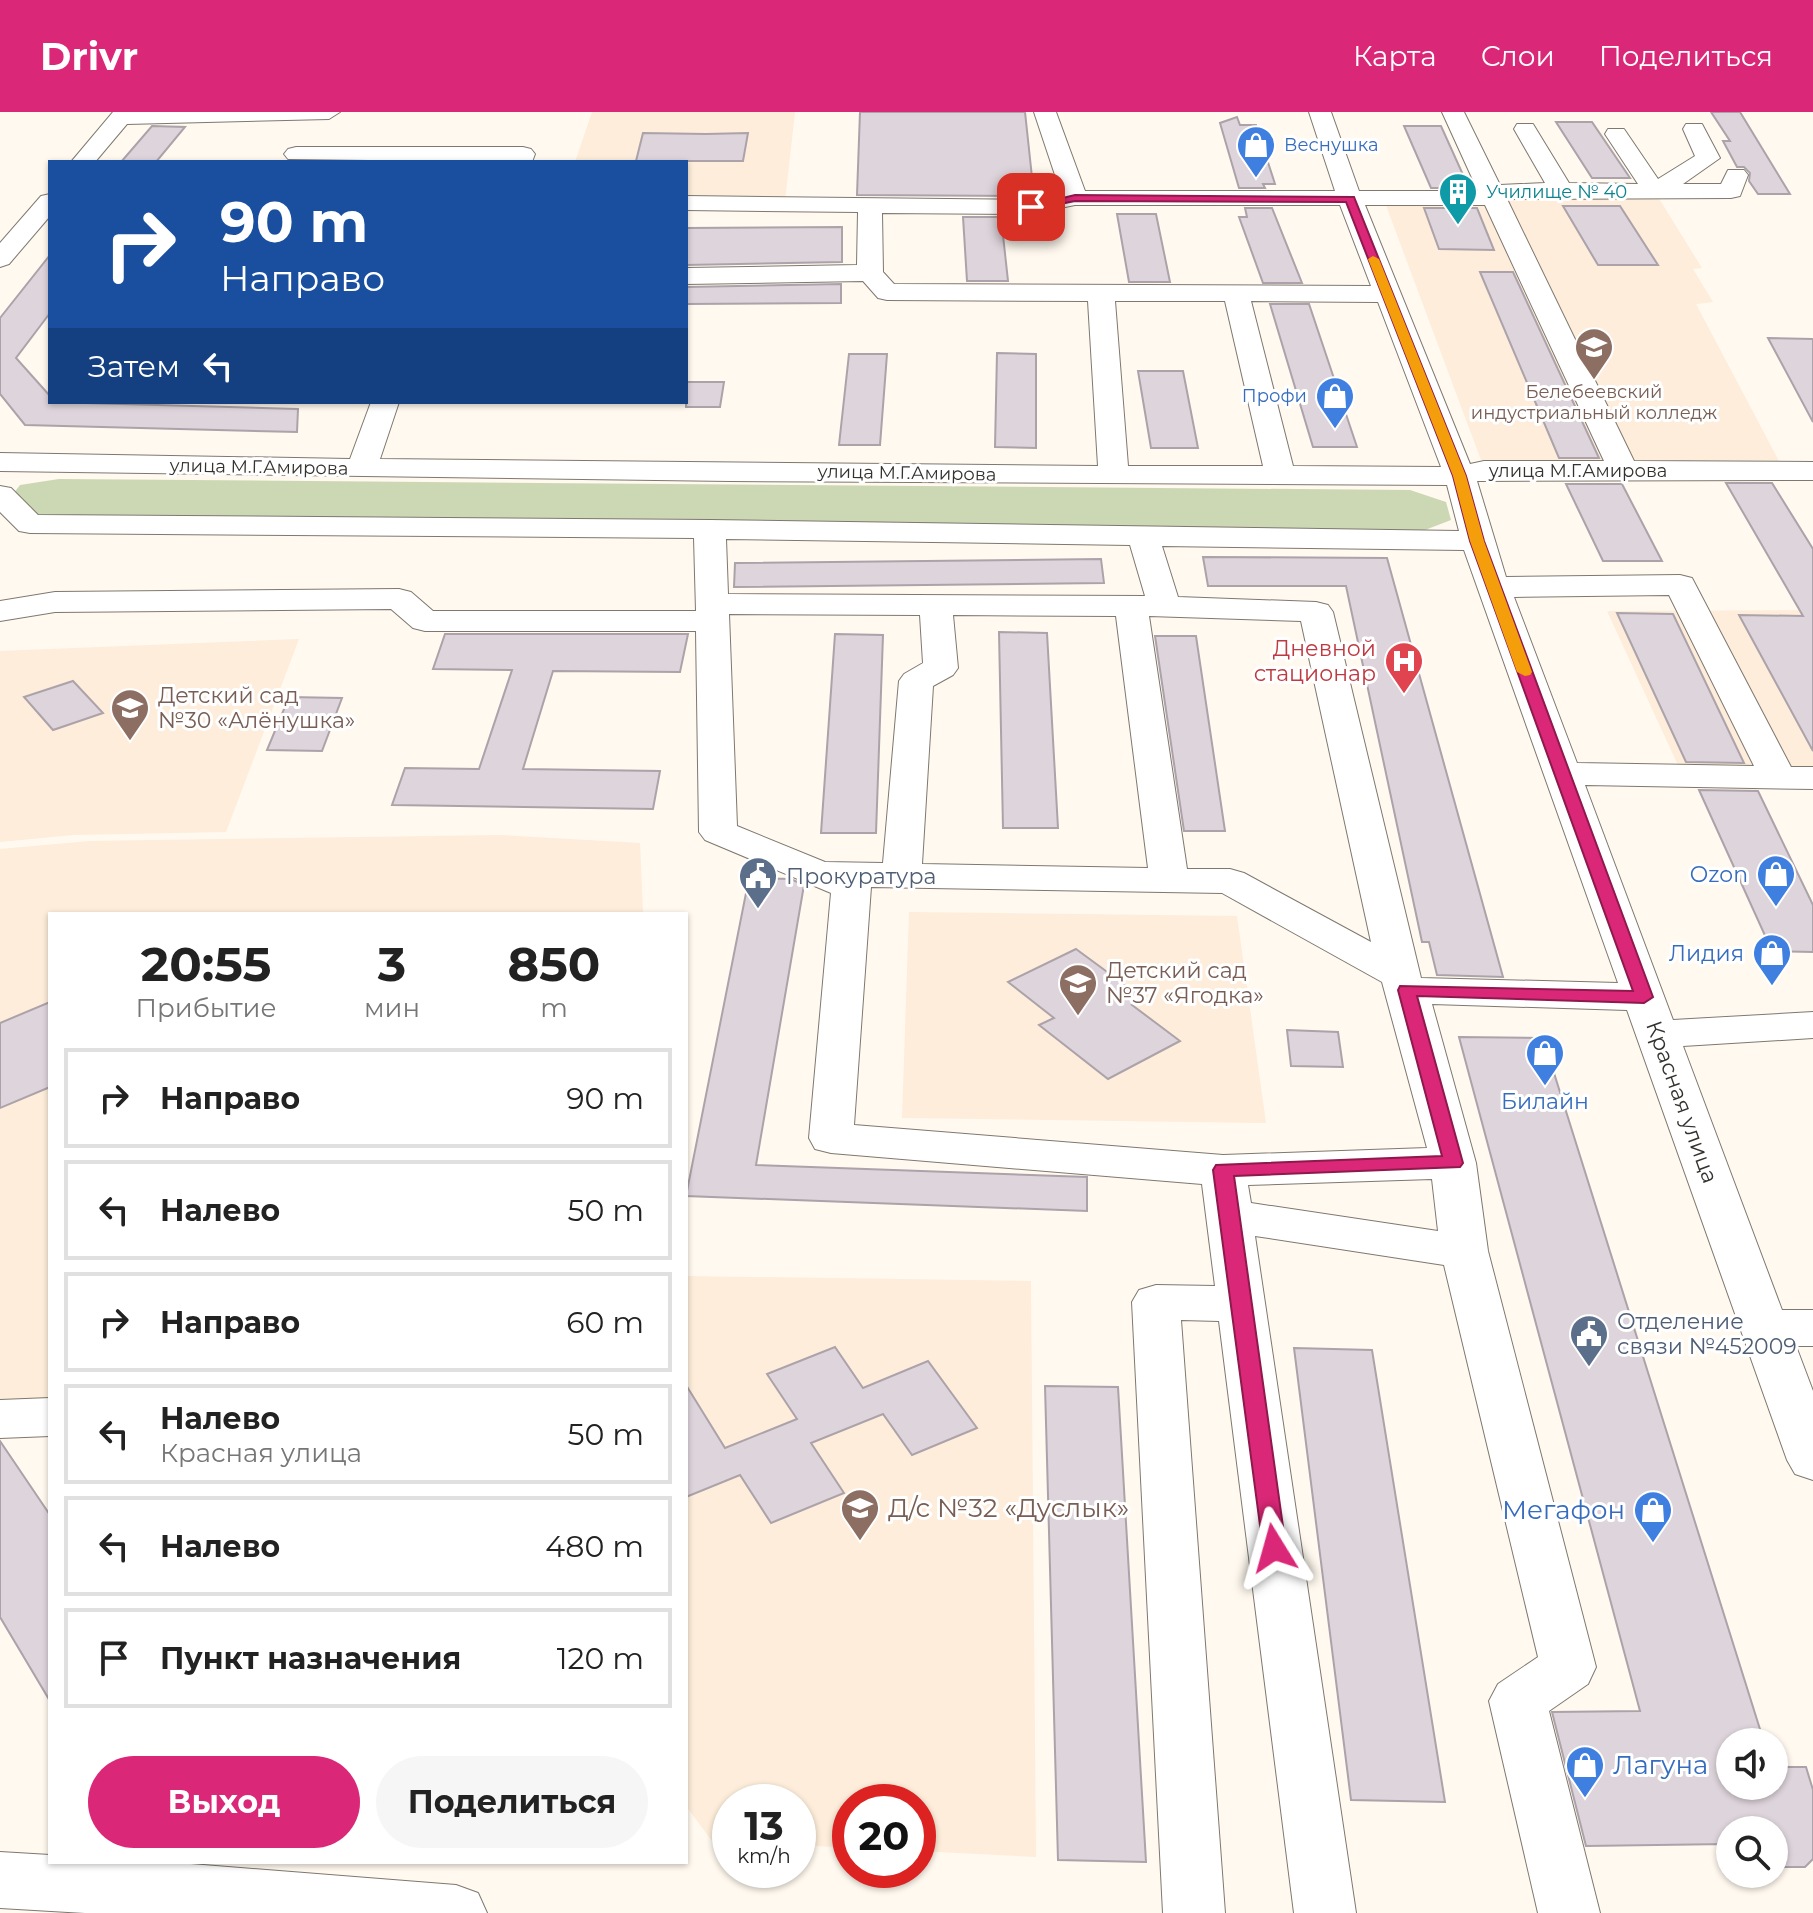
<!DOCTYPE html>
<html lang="ru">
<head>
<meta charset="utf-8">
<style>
	body { margin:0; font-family:Montserrat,sans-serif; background:#f6f6f6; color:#222; height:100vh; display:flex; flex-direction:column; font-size:30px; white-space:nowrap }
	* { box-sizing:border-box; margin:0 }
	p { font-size:26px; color:#767676 }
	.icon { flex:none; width:44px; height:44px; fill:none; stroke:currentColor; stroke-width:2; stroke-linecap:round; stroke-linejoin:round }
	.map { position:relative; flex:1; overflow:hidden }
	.panel { position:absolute; left:48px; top:800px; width:640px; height:952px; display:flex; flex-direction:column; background:#fff; border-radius:0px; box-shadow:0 2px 6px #0004 }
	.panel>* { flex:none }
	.hud { position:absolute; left:48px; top:48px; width:640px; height:244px; border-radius:0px; box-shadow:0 2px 6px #0004; background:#1a4fa0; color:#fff; overflow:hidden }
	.buttons { position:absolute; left:1716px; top:1616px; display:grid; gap:16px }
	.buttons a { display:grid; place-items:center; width:72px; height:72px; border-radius:50%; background:#fff; box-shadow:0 2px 6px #0004; font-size:40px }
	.speed { position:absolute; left:712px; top:1672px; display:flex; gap:16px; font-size:40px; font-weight:700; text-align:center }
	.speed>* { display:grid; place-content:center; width:104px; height:104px; border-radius:50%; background:#fff; box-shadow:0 2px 6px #0004; line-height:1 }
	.speed small { font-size:20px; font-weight:400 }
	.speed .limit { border:12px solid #d22; background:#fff; color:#111 }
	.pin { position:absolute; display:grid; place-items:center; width:68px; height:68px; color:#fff; margin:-34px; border-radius:16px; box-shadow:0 4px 12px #0006 }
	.me { position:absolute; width:88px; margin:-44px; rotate:352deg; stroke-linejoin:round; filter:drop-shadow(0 0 6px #0008) }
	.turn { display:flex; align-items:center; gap:28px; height:168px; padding:0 40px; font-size:36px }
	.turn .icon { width:104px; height:104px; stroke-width:2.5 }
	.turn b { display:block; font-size:56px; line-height:68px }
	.then { display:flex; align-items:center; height:76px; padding:0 40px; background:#0003; gap:16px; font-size:30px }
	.eta { display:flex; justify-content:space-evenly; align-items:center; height:136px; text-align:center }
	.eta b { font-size:48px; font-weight:700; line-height:56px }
	.cta { display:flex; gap:16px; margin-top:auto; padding:16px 40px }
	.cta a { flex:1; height:92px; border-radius:48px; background:#db2777; color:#fff; font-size:32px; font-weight:700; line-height:92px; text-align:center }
	.cta a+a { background:#f6f6f6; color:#222 }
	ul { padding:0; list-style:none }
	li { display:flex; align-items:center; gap:24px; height:100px; margin:0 16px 12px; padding:0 24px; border:4px solid #e0e0e0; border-radius:0px }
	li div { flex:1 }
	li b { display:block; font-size:30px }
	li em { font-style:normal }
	header { display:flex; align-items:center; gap:48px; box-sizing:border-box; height:112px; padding:0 40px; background:#db2777; color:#fff }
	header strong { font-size:38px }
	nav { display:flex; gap:44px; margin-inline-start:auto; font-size:28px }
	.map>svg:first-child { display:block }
	.education { fill:#fdedda }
	.green { fill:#ccd8b3 }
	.building { fill:#ded4db; stroke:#aca2a9; stroke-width:2 }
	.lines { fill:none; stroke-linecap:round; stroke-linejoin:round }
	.minor-casing { stroke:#7e786f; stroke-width:2 }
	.minor { fill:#fff; fill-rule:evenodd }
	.route { fill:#db2777; stroke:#8e194d; stroke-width:2 }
	.slow { fill:#f59e0b }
	.labels { text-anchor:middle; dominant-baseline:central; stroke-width:6; stroke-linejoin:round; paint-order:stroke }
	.far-shop-label { font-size:18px; fill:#366cbe; stroke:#fff; text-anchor:start }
	.far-culture-label { font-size:18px; fill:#0d838f; stroke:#fff; text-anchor:start }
	.far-education-label { font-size:18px; fill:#785e54; stroke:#fff }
	.far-street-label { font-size:18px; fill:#34322e; stroke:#fff }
	.health-label { font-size:22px; fill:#be3a42; stroke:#fff; text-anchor:end }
	.education-label { font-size:22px; fill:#785e54; stroke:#fff; text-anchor:start }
	.shop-label { font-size:22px; fill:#366cbe; stroke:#fff; text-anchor:end }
	.service-label { font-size:22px; fill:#4e5e75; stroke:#fff; text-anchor:start }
	.street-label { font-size:22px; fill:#34322e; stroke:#fff }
	.near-education-label { font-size:26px; fill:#785e54; stroke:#fff; text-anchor:start }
	.near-shop-label { font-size:26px; fill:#366cbe; stroke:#fff; text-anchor:end }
</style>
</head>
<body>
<header>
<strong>Drivr</strong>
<nav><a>Карта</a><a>Слои</a><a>Поделиться</a></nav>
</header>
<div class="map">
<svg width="1813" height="1801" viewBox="0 0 1813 1801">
	<rect width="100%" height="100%" fill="#fff9ef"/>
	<g class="education">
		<polygon points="592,0 795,0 785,89 686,88 686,50 575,50"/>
		<polygon points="1658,85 1702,156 1693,157 1713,190 1696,192 1780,351 1481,348 1384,88"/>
		<polygon points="1813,498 1813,675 1688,675 1607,499"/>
		<polygon points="299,527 226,720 73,723 0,730 0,539"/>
		<polygon points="501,723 640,731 643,802 50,802 50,1296 0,1296 0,737 90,729"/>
		<polygon points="909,800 1237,804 1266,1011 902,1006"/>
		<polygon points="686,1164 1031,1169 1036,1745 918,1739 918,1690 850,1690 850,1736 798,1733 798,1690 730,1690 730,1730 712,1729 686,1694"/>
	</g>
	<polygon class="green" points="59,367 1410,378 1446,390 1451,408 1425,418 33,404 7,390 20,373"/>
	<g class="building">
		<polygon points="860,0 1025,0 1034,84 857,83"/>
		<polygon points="1711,0 1740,0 1790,82 1758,82 1749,69 1750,61 1744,55 1737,55 1723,29 1730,29"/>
		<polygon points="1237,5 1240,13 1256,13 1275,72 1263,72 1265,76 1239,76 1220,11"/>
		<polygon points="1556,10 1592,10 1630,66 1592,66"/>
		<polygon points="152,14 185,15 156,50 121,50"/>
		<polygon points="1404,14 1441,14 1469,76 1431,76"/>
		<polygon points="643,21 706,22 748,21 743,49 636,49"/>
		<polygon points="1563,94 1620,94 1658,153 1598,153"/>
		<polygon points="1245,96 1272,96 1302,171 1263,171 1239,105 1247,105"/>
		<polygon points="1424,96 1477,96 1494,138 1439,137"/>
		<polygon points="1117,102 1156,102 1170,170 1129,170"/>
		<polygon points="963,105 1001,105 1008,169 967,169"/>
		<polygon points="842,115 842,150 686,153 686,116"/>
		<polygon points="50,143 50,201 16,246 50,284 50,290 298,297 297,320 25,313 0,282 0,206"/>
		<polygon points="1480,160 1513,160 1599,346 1559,346"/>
		<polygon points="841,172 841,191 686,192 686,175"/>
		<polygon points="1270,192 1309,192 1357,335 1313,335"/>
		<polygon points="1768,226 1813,227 1813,310"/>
		<polygon points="997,241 1036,242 1036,336 995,335"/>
		<polygon points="849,242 887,242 880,333 839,333"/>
		<polygon points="1138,259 1183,259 1198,336 1151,336"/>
		<polygon points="686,270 724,270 720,295 686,295"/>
		<polygon points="1726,371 1772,371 1813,437 1813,639 1739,503 1803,504"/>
		<polygon points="1566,372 1622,372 1662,449 1603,449"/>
		<polygon points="1203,445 1387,446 1503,865 1437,863 1429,830 1422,830 1346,474 1208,474"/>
		<polygon points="1101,447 1104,471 734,475 735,451"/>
		<polygon points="1617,501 1673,502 1744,651 1686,650"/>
		<polygon points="999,520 1047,521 1058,716 1003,716"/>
		<polygon points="445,522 688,522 680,560 553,559 523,657 660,659 653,697 392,693 405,656 479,657 512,558 433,557"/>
		<polygon points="835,522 883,523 876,721 821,721"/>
		<polygon points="1155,524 1196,524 1225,719 1184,719"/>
		<polygon points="73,569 103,601 53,618 24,585"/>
		<polygon points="289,585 342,586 322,639 267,638"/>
		<polygon points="1699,678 1758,679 1813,793 1813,840 1772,839"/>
		<polygon points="749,766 791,767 804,773 756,1053 1087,1065 1087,1099 686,1084"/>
		<polygon points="1076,837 1144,887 1132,893 1180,929 1108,967 1039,913 1054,906 1008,870"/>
		<polygon points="50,890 50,975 0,996 0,911"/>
		<polygon points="1287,918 1338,920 1343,955 1291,954"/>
		<polygon points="1459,925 1543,926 1764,1630 1730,1630 1730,1674 1774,1674 1774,1655 1806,1655 1813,1678 1813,1747 1805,1755 1774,1755 1774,1718 1730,1718 1730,1743 1727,1732 1586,1734 1552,1600 1640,1599"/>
		<polygon points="835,1235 863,1276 928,1249 977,1316 912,1343 883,1302 811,1331 844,1381 771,1411 740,1363 686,1385 686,1273 725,1336 797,1307 767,1262"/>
		<polygon points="1294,1236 1372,1238 1445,1690 1351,1688"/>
		<polygon points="1045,1274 1118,1275 1146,1750 1058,1748"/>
		<polygon points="0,1329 50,1403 50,1589 0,1505"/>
	</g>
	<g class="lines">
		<g class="minor-casing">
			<g id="minor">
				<polygon points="113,0 340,0 329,7 127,12 95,50 71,50"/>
				<path d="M 1034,0 L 1056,0 L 1085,79 L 1335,79 L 1309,0 L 1331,0 L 1359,79 L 1478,79 L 1442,0 L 1464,0 L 1500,73 L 1545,71 L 1514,17 L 1517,12 L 1533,12 L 1569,71 L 1638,72 L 1605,22 L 1608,17 L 1624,17 L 1658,67 L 1695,44 L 1683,17 L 1686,12 L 1702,12 L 1720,46 L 1683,72 L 1721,72 L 1728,58 L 1744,58 L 1748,63 L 1740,84 L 1731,86 L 1507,87 L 1634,349 L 1813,350 L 1813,368 L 1477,369 L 1506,465 L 1680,463 L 1692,466 L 1791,655 L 1813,655 L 1813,677 L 1585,673 L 1673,908 L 1813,900 L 1813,926 L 1683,934 L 1782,1198 L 1813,1198 L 1813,1234 L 1796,1234 L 1813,1279 L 1813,1368 L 1795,1362 L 1787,1348 L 1627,898 L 1432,892 L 1476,1051 L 1488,1139 L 1596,1555 L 1588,1572 L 1549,1599 L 1600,1801 L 1538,1801 L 1489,1589 L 1498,1572 L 1538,1545 L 1444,1153 L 1255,1124 L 1356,1801 L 1294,1801 L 1219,1209 L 1181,1208 L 1225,1801 L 1163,1801 L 1132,1190 L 1139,1178 L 1156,1173 L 1215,1174 L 1202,1072 L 831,1041 L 815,1037 L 809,1026 L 831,781 L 705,728 L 699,720 L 696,519 L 425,519 L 413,516 L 391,497 L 55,500 L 0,509 L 0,489 L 55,480 L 399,477 L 411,480 L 433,499 L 696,499 L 694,426 L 30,421 L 19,419 L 0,400 L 0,374 L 11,376 L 38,403 L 710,408 L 1459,419 L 1447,373 L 730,369 L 0,359 L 0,341 L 350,347 L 371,290 L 399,290 L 380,347 L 1098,354 L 1088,189 L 887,188 L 878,186 L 863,169 L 686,172 L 686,156 L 857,153 L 858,100 L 686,98 L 686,84 L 1031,88 L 1061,81 ZM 1075,93 L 1340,93 L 1371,174 L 894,172 L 883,160 L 882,101 L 1031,102 ZM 1365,93 L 1485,93 L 1604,349 L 1484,349 L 1470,352 ZM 1115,189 L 1225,189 L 1263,354 L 1128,354 ZM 1251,189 L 1378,190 L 1441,355 L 1293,354 ZM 726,427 L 1130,433 L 1145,484 L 728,482 ZM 1162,434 L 1464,438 L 1618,871 L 1421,866 L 1333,500 L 1328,493 L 1316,490 L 1178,485 ZM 1669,483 L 1754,654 L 1577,651 L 1514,485 ZM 729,502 L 920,503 L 923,551 L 904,562 L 899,569 L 883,751 L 825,750 L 737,714 ZM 953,503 L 1116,504 L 1148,756 L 922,752 L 933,574 L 953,563 L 958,556 ZM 1149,504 L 1301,509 L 1371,830 L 1244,761 L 1230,757 L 1187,757 ZM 871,775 L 1222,781 L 1382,870 L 1427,1036 L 1223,1043 L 854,1013 ZM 1432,1067 L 1438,1119 L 1251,1091 L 1248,1073 Z"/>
				<polygon points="296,35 523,35 531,37 535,42 532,50 288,47 284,42 288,37"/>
				<polygon points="50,82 50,104 9,152 0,155 0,131 41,84"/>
				<polygon points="50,1286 50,1324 0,1326 0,1288"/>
				<polygon points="0,1740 50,1743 50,1750 166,1750 456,1773 478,1781 487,1801 85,1801 0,1796"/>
			</g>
		</g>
		<use href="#minor" class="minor"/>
	</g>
	<polygon class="route" points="1075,83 1354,85 1466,364 1484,429 1653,885 1644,891 1417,884 1463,1051 1460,1055 1234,1064 1286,1436 1283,1442 1274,1445 1266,1442 1263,1436 1213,1058 1216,1053 1442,1044 1398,878 1400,874 1633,879 1470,429 1453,364 1346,90 1075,89 1031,98 1026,95"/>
	<polygon class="slow" points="1373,144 1379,147 1466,364 1484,429 1532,560 1530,563 1525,564 1517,560 1470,429 1453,364 1368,147"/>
	<defs>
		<g id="shop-pin" transform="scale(2)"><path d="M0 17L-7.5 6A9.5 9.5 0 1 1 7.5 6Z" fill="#3f7fe0" stroke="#fff"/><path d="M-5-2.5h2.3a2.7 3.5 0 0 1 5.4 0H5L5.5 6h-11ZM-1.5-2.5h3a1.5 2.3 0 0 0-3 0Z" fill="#fff"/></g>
		<g id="building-pin" transform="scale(2)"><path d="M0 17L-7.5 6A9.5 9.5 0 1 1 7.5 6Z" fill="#0f9aa8" stroke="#fff"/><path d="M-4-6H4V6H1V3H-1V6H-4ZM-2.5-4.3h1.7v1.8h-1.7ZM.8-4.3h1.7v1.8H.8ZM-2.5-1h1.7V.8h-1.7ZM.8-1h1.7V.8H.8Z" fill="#fff"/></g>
		<g id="university-pin" transform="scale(2)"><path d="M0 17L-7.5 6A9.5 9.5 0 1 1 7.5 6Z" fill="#8d6e63" stroke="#fff"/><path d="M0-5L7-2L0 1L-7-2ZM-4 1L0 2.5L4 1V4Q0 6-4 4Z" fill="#fff"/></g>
		<g id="hospital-pin" transform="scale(2)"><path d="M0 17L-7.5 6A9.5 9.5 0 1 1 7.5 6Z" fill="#e0444e" stroke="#fff"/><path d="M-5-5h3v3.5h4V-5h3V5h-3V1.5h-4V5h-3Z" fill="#fff"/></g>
		<g id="school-pin" transform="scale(2)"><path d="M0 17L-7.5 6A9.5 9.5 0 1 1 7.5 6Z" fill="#8d6e63" stroke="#fff"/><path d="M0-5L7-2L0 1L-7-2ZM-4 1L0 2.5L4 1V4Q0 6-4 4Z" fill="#fff"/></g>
		<g id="civic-pin" transform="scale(2)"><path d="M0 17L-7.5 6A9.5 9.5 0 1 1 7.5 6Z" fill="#5c6f8a" stroke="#fff"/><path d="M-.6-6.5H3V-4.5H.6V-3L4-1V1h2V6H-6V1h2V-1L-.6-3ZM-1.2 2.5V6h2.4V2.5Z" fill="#fff"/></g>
	</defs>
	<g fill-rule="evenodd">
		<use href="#shop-pin" x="1256" y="33"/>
		<use href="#building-pin" x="1458" y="80"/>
		<use href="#university-pin" x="1594" y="235"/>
		<use href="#shop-pin" x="1335" y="284"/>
		<use href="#hospital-pin" x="1404" y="549"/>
		<use href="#school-pin" x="130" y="596"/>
		<use href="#shop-pin" x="1776" y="762"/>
		<use href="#civic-pin" x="758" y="764"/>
		<use href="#shop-pin" x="1772" y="841"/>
		<use href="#school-pin" x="1078" y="871"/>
		<use href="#shop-pin" x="1545" y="941"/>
		<use href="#civic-pin" x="1589" y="1222"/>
		<use href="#school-pin" x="860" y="1396"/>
		<use href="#shop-pin" x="1653" y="1398"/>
		<use href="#shop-pin" x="1585" y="1653"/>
	</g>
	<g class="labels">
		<g class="far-shop-label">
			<text x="1284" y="33">Веснушка</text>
			<text x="1307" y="284" text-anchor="end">Профи</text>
		</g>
		<g class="far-culture-label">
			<text x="1486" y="80">Училище № 40</text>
		</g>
		<g class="far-education-label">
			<text x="1594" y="280">Белебеевский<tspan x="1594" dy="21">индустриальный колледж</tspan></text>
		</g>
		<g class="far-street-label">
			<text transform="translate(259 355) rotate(1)">улица М.Г.Амирова</text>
			<text x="1578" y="359">улица М.Г.Амирова</text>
			<text transform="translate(907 361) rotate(1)">улица М.Г.Амирова</text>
		</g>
		<g class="health-label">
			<text x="1376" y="536">Дневной<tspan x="1376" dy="25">стационар</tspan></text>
		</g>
		<g class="education-label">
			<text x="158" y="583">Детский сад<tspan x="158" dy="25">№30 «Алёнушка»</tspan></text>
			<text x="1106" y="858">Детский сад<tspan x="1106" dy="25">№37 «Ягодка»</tspan></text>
		</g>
		<g class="shop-label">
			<text x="1748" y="762">Ozon</text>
			<text x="1744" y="841">Лидия</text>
			<text x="1545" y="989" text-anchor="middle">Билайн</text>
		</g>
		<g class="service-label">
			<text x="786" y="764">Прокуратура</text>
			<text x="1617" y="1209">Отделение<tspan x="1617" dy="25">связи №452009</tspan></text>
		</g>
		<g class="street-label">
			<text transform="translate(1682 990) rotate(70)">Красная улица</text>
		</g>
		<g class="near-education-label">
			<text x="888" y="1396">Д/с №32 «Дуслык»</text>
		</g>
		<g class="near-shop-label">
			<text x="1625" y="1398">Мегафон</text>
			<text x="1613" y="1653" text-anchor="start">Лагуна</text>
		</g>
	</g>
</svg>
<div class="buttons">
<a><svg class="icon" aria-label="sound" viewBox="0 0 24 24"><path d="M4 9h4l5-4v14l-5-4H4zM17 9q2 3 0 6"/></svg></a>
<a><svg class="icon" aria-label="search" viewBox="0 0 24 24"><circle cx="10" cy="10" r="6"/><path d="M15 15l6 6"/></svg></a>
</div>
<div class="speed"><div>13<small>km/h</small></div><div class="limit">20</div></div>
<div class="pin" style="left:1031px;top:95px;background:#d93025"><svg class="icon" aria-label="arrive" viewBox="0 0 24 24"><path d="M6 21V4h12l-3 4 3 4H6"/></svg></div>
<svg class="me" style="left:1274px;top:1436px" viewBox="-20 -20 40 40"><path d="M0-17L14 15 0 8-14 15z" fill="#db2777" stroke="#fff" stroke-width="4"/></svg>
<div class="hud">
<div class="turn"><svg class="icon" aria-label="right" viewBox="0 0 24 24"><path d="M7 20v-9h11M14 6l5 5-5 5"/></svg><div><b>90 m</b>Направо</div></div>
<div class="then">Затем<svg class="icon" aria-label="left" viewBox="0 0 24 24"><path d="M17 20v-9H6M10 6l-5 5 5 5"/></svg></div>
</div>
<section class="panel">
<div class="eta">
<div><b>20:55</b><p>Прибытие</p></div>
<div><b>3</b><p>мин</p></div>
<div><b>850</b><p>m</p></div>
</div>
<ul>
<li><svg class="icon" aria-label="right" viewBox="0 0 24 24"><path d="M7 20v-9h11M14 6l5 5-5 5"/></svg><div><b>Направо</b></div><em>90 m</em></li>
<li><svg class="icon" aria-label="left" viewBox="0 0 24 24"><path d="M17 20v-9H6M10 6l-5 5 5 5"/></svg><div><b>Налево</b></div><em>50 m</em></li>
<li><svg class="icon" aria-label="right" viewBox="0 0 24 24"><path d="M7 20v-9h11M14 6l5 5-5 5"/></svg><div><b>Направо</b></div><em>60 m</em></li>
<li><svg class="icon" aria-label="left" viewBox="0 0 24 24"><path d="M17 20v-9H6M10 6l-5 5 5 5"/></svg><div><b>Налево</b><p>Красная улица</p></div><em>50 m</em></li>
<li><svg class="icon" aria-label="left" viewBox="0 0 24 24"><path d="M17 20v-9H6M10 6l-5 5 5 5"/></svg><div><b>Налево</b></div><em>480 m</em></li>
<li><svg class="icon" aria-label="arrive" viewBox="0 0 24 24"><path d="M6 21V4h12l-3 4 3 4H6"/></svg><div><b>Пункт назначения</b></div><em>120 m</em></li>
</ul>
<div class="cta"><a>Выход</a><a>Поделиться</a></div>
</section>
</div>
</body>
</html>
